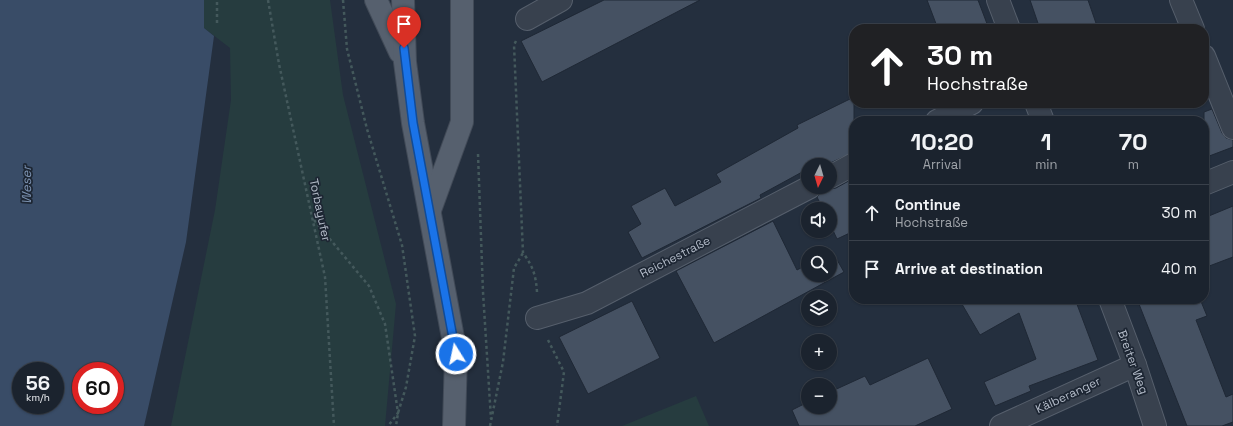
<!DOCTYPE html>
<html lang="en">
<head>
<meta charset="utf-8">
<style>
	body { margin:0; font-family:"Space Grotesk",sans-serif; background:#282f3a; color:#f1f3f6; height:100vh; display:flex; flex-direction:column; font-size:15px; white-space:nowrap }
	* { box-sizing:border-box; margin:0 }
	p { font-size:13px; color:#a0a4aa }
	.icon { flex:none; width:22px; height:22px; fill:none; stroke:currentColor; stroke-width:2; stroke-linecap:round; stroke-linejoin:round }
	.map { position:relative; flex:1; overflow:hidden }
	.panel { position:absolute; left:849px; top:116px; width:360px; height:188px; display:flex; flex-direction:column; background:#1b232e; border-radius:16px; box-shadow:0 1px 3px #0004,0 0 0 1px #39404a }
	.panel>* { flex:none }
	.hud { position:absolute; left:849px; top:24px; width:360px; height:84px; border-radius:16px; box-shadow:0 1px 3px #0004,0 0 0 1px #39404a; background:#202124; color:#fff; overflow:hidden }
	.needle { width:26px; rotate:185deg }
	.buttons { position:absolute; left:801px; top:158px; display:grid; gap:8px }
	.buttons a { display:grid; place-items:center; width:36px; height:36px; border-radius:50%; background:#1b232e; box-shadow:0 1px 3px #0004,0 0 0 1px #39404a; font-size:20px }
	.speed { position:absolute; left:12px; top:362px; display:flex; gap:8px; font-size:20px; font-weight:700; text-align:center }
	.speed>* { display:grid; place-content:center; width:52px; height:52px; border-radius:50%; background:#1b232e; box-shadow:0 1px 3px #0004,0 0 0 1px #39404a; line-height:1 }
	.speed small { font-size:10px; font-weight:400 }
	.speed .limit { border:6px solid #d22; background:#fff; color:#111 }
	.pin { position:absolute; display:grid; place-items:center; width:34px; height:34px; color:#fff; margin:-41px -17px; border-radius:50% 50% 50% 0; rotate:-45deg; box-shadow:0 0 4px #0007 }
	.pin .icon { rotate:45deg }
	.me { position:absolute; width:44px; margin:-22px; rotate:350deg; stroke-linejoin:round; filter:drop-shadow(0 0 3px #0008) }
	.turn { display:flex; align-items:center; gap:14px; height:84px; padding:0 12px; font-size:18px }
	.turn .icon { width:52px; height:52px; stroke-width:2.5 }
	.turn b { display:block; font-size:28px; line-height:34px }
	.eta { display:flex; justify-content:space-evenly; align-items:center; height:68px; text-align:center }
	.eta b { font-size:24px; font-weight:700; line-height:28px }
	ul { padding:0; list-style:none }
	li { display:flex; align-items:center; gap:12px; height:56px; padding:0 12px; border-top:1px solid #39404a }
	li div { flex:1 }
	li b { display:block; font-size:15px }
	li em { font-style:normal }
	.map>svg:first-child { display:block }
	.green { fill:#263c3f }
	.water { fill:#394c67; fill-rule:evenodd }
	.building { fill:#455162; stroke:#1f2835 }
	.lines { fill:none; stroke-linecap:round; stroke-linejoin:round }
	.minor-casing { stroke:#565f6c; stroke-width:24 }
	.major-casing { stroke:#414a57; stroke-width:24 }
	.path { stroke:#44595c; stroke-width:2.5; stroke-dasharray:3 3; stroke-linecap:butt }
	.minor { stroke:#38414e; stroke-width:22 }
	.major { stroke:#56606e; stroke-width:22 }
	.route-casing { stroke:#114b97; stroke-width:10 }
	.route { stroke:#1a73e8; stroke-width:7 }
	.labels { text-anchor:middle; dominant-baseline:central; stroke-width:3.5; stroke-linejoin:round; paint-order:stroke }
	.street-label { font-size:12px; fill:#b4bcc9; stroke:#1d2633 }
	.water-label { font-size:13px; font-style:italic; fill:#7c92b1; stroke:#1d2633 }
</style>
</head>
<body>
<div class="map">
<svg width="1233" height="426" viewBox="0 0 1233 426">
	<rect width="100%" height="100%" fill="#242f3e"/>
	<g class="green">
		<polygon points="204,0 330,0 343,95 396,304 385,426 171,426 215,210 231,100 230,48 204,28"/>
		<polygon points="696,396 709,426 622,426"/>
	</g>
	<path class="water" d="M 0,0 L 204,0 L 204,28 L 214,36 L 186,242 L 144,426 L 0,426 ZM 21,371 L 55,371 L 55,405 L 21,405 ZM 81,371 L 115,371 L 115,405 L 81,405 Z"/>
	<g class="building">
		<polygon points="604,0 700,0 542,82 521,41"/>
		<polygon points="927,0 978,0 989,29 938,29"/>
		<polygon points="1030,0 1088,0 1098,29 1040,29"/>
		<polygon points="854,97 854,152 826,165 808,165 808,175 806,175 804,171 760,195 761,198 642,258 628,232 641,224 631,206 665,188 675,206 721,182 716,174 798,128 797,125"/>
		<polygon points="1212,109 1222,133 1226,138 1233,140 1233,147 1204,158 1204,112"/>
		<polygon points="854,178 854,231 837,239 830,224 830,209 823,209 817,197 821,193 822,187 829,189 836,188"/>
		<polygon points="1233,206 1233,257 1204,268 1204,218"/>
		<polygon points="773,221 797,270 808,264 808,275 830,275 829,253 832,251 844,272 714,343 676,271"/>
		<polygon points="959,299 1075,299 1098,360 1029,386 1031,391 995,406 984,382 1036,359 1019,313 980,335"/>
		<polygon points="1137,299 1200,299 1207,316 1196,320 1226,397 1233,394 1233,422 1222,426 1187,426"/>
		<polygon points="632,301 660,358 588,394 559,337"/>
		<polygon points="928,358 952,409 915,426 799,426 792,410 808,402 808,407 830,407 830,392 865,376 870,385"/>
	</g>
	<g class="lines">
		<g class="minor-casing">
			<g id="minor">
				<polyline points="998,0 1009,29"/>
				<polyline points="1181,0 1193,29"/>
				<polyline points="527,19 561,0"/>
				<polyline points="1204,56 1233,128"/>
				<polyline points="1036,103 1043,121"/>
				<polyline points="937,121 972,103"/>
				<polyline points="830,177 854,164"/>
				<polyline points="1204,184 1233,172"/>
				<polyline points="1110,299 1135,365 1155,426"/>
				<polyline points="537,318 587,303 810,187"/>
				<polyline points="1001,426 1135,365"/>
			</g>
		</g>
		<g class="major-casing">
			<g id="major">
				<polyline points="376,0 400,52"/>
				<polyline points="403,0 405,62 413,123 456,354 454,426"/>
				<polyline points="430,210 462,122 462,0"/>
			</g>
		</g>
		<g class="path">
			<polyline points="268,0 279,64 325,277 334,426"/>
			<polyline points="343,0 347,49 367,129 402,245 415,336 406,387 398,413 396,426"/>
			<polyline points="217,23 217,0"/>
			<path d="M 516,41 L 514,45 L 523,253 C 533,266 536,276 537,292"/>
			<polyline points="478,154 483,292 491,419"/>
			<polyline points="314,220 369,286 385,324 398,413 388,426"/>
			<polyline points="548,340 564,372 557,426"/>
			<polyline points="490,426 503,362 514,268 523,253"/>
		</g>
		<use href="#minor" class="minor"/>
		<use href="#major" class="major"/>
	</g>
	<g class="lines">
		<g class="route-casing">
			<polyline id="route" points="404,48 413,123 456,354"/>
		</g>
		<use href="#route" class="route"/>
	</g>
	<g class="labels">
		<g class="street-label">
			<text transform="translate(320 210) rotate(78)">Torbayufer</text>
			<text transform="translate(675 257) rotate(-27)">Reichestraße</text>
			<text transform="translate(1133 362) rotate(70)">Breiter Weg</text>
			<text transform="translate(1068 395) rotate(-25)">Kälberanger</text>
		</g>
		<g class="water-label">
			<text transform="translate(26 185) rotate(-90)">Weser</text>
		</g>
	</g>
</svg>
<div class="buttons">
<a><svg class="needle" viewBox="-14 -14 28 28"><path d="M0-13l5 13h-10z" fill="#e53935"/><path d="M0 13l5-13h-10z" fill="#a0a4aa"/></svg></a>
<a><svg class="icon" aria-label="sound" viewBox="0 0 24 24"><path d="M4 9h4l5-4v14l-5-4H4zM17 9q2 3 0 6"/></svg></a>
<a><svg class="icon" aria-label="search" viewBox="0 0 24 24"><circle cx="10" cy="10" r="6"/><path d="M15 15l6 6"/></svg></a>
<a><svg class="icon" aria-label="layers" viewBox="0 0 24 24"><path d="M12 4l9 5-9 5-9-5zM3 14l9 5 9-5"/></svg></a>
<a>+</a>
<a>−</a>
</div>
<div class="speed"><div>56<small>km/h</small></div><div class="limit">60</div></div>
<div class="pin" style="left:404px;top:48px;background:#d93025"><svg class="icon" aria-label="arrive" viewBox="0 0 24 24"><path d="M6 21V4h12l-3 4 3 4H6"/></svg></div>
<svg class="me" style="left:456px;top:354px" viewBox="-20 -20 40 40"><circle r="17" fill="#1a73e8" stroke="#fff" stroke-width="3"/><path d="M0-11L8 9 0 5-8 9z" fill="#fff"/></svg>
<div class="hud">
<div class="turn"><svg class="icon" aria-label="ahead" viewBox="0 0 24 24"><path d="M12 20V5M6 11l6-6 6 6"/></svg><div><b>30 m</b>Hochstraße</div></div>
</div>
<section class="panel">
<div class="eta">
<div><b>10:20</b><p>Arrival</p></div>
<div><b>1</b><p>min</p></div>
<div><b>70</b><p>m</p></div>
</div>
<ul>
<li><svg class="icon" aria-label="ahead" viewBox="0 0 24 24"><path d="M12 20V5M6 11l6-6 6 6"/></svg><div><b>Continue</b><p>Hochstraße</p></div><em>30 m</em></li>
<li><svg class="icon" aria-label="arrive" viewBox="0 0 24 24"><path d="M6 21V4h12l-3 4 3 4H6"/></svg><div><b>Arrive at destination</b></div><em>40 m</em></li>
</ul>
</section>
</div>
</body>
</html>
